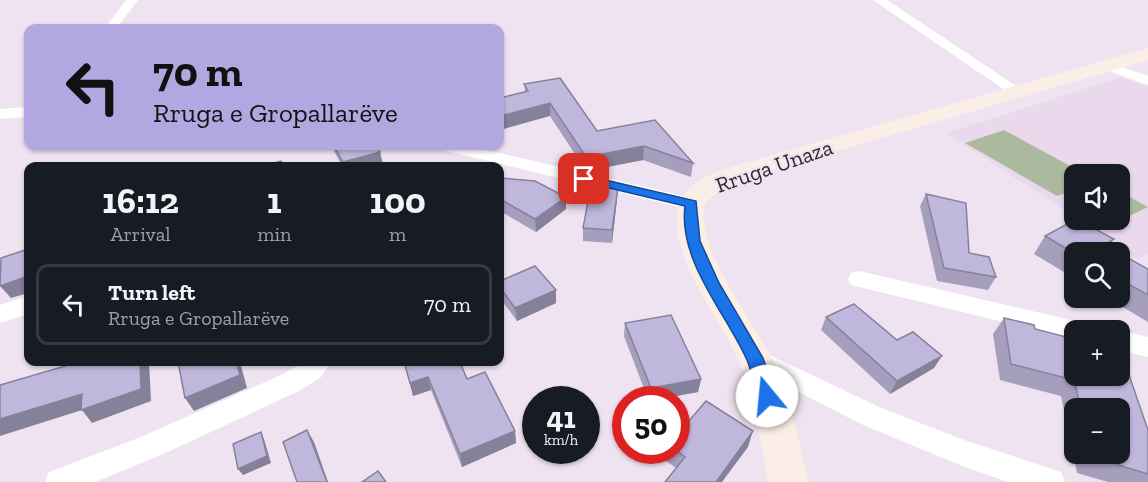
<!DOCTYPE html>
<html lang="en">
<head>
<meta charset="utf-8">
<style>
	body { margin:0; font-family:"Zilla Slab",serif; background:#20242c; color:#f1f3f6; height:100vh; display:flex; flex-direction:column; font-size:22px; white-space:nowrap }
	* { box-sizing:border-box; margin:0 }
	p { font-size:20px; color:#9ea1a6 }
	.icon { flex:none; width:33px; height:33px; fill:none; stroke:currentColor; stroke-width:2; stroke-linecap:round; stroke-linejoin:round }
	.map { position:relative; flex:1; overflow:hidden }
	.sheet { position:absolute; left:24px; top:162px; width:480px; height:204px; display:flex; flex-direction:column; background:#171b24; border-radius:12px; box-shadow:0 2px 4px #0004 }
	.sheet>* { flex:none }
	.top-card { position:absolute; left:24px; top:24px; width:480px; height:126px; border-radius:12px; box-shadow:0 2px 4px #0004; background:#b2a7e0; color:#111; overflow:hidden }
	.fabs { position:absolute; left:1064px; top:164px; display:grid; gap:12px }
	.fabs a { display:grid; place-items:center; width:66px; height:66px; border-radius:12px; background:#171b24; box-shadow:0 2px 4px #0004; font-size:30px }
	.speed { position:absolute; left:522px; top:386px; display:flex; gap:12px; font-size:30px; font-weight:700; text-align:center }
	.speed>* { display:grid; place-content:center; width:78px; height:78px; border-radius:50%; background:#171b24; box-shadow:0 2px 4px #0004; line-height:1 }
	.speed small { font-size:15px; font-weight:400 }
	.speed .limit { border:9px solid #d22; background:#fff; color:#111 }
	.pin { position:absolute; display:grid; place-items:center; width:51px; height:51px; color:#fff; margin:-26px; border-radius:12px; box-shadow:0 3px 9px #0006 }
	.me { position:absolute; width:66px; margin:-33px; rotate:343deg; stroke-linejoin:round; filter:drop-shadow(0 0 4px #0008) }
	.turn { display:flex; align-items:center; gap:21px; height:126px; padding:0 30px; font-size:27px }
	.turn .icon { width:78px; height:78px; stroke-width:2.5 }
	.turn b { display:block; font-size:42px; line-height:51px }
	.eta { display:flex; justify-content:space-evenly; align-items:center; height:102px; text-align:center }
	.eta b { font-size:36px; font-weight:700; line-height:42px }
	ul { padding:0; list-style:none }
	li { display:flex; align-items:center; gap:18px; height:81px; margin:0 12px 9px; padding:0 18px; border:3px solid #363941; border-radius:12px }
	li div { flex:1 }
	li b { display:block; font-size:22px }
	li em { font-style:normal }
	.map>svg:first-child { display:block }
	.built { fill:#ead8ed }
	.green { fill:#abba9e }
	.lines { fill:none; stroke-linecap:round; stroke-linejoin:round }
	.minor { fill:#fff; fill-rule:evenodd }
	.secondary { fill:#fbeee7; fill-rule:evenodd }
	.wall { fill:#a59ebd; fill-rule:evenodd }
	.shaded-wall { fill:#86819a }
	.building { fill:#c0b8dc; stroke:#86819a; stroke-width:1.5 }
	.route { fill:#1a73e8; stroke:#114b97; stroke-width:1.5 }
	.labels { text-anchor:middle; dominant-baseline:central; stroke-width:4.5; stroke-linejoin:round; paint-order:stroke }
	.street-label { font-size:22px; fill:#2d282e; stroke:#f0e3f1 }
</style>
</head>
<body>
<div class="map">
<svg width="1148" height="482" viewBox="0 0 1148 482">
	<rect width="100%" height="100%" fill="#f0e3f1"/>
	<polygon class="built" points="1121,77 1148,87 1148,254 1138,259 1078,219 1119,219 1119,174 1074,174 1074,217 947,133"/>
	<g class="green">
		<polygon points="1004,130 1085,174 1074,174 1074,190 1057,196 965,143"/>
		<polygon points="1119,191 1148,207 1107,227 1093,219 1119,219"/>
	</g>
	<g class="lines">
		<g class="minor">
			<polygon points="126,0 138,0 117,28 105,28"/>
			<polygon points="873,0 887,0 1025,92 1022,95 1012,95"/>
			<polygon points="1108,62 1148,76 1148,85 1103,69 1101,66 1103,63"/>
			<polygon points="28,107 28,117 0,119 0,109"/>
			<polygon points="440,146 469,146 692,198 699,200 702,204 699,208 692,210 443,150"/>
			<polygon points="859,271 1075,321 1084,323 1087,330 1074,330 1074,339 851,285 848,279 851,273"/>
			<polygon points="28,296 28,314 0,323 0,305"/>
			<polygon points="1119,330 1148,337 1148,357 1119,350"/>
			<polygon points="755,348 881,408 967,441 1061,472 1065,482 1008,482 965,467 861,424 746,365 742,358 746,351"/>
			<polygon points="304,362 332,362 320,378 299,391 161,455 95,482 45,482 49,472 141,437 281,375"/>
		</g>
		<path class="secondary" d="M 1148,48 L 1148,60 L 759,174 L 726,187 L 707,201 C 687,241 762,331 778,371 C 792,406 800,445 808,482 L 768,482 C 760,440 755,396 737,357 C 719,315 646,228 691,187 C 705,174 724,170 741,164 Z"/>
	</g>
	<g class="wall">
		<polygon points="524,84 597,131 655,120 693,163 691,177 643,160 586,171 550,116 525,91"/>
		<polygon points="333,146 377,146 383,164 373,166 342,166 334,151"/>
		<polygon points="500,178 566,197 566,209 536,232 500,211"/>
		<polygon points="926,194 969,253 996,277 988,290 937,281 920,206"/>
		<polygon points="617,199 612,243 583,241 583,228"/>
		<polygon points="1045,236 1114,239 1108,247 1074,252 1074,278 1034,254"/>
		<polygon points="1119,253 1148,269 1148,322 1106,297 1119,297"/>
		<polygon points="500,281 556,290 556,303 517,321 500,298"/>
		<polygon points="826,317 897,340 934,368 890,394 821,330"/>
		<path d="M 1004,318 L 1035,329 L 1148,430 L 1148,482 L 1108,482 L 1077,473 L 1061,396 L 1000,380 L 993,334 ZM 1074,408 L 1119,408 L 1119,453 L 1074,453 Z"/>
		<polygon points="625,323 701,379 698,392 660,399 648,399 624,336"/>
		<polygon points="404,362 467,379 515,431 516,443 462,467 431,390 413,396"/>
		<polygon points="748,447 676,468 666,461 668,450"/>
	</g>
	<g class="shaded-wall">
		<polygon points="550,103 550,116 500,130 500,116"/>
		<polygon points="644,146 643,160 586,171 586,157"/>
		<polygon points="380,152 383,164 373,166 344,166 343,162"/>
		<polygon points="618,187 617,199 612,243 612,230"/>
		<polygon points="566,197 566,209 536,232 535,219"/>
		<polygon points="1114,239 1104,252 1104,245"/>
		<polygon points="28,276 28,293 11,298 0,286"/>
		<polygon points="556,290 556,303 517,321 515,308"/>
		<polygon points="942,356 934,368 890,394 897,381"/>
		<polygon points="140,362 149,362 151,401 92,423 82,410 0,436 0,419 82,394"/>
		<polygon points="236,362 240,362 247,388 194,411 185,398"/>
		<polygon points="428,377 431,390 413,396 410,383"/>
		<polygon points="701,379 698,392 660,399 649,399 651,388"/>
		<polygon points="307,430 314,442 328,482 327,482"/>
		<polygon points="515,431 516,443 462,467 460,454"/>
		<polygon points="753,431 748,447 722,482 716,482"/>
		<polygon points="261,432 264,439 271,463 243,475 238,469"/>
	</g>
	<g class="building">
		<polygon points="560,78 597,131 655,120 693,163 644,146 586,157 550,103 500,116 500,98 528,91 524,84"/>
		<polygon points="334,146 377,146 380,152 343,162"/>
		<polygon points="281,161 284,166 261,166"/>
		<polygon points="500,178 535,181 566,197 535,219 500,199"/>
		<polygon points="591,185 618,187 612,230 583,228"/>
		<polygon points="926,194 966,203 969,253 989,257 996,277 944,268"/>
		<polygon points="1076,219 1114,239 1104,245 1116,252 1074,253 1045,236"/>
		<polygon points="28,249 28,276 0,286 1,258"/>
		<polygon points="1119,253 1148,269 1148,295 1119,279"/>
		<polygon points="535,266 556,290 515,308 500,287 500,281"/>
		<polygon points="854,304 897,340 913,332 942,356 897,381 826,317"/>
		<polygon points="671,315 701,379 651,388 625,323"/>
		<polygon points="1004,318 1034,325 1035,329 1074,339 1074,375 1119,375 1119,346 1148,430 1148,474 1092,457 1091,453 1119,453 1119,408 1081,408 1074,380 1011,364"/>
		<polygon points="79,362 140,362 141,389 81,410 82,394 0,419 0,385"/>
		<polygon points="178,362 236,362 240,375 185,398"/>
		<polygon points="404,362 460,362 467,379 485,372 515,431 460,454 428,377 410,383"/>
		<polygon points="706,401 753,431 716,482 665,482 685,457 676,450 676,436"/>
		<polygon points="307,430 327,482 297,482 283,442"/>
		<polygon points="261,432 267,456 238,469 233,444"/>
		<polygon points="378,471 386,482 362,482"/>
	</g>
	<path class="route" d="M 584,175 L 696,201 L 700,241 L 719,283 L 763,358 L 776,396 L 773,402 L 767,404 L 761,402 C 754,388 753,372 746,358 C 725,312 678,260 685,206 L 580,181 L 578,179 Z"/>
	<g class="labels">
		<g class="street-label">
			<text transform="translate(774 166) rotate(-19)">Rruga Unaza</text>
		</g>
	</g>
</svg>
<div class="fabs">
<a><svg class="icon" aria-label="sound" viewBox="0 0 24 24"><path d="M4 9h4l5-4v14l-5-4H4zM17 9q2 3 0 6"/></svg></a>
<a><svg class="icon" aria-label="search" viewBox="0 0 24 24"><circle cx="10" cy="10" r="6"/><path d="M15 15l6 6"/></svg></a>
<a>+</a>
<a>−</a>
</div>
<div class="speed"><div>41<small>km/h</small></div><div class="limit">50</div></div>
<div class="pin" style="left:584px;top:179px;background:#d93025"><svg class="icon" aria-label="arrive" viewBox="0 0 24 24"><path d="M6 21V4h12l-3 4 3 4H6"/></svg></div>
<svg class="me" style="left:767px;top:396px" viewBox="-20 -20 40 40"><circle r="19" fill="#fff"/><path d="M0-13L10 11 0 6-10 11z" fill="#1a73e8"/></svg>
<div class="top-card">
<div class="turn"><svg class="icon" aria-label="left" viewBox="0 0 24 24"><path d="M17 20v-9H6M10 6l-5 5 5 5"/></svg><div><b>70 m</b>Rruga e Gropallarëve</div></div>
</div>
<section class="sheet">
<div class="eta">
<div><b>16:12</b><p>Arrival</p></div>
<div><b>1</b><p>min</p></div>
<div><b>100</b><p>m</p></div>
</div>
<ul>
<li><svg class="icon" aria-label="left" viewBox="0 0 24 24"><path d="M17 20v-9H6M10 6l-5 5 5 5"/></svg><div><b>Turn left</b><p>Rruga e Gropallarëve</p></div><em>70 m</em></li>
</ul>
</section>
</div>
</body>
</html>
